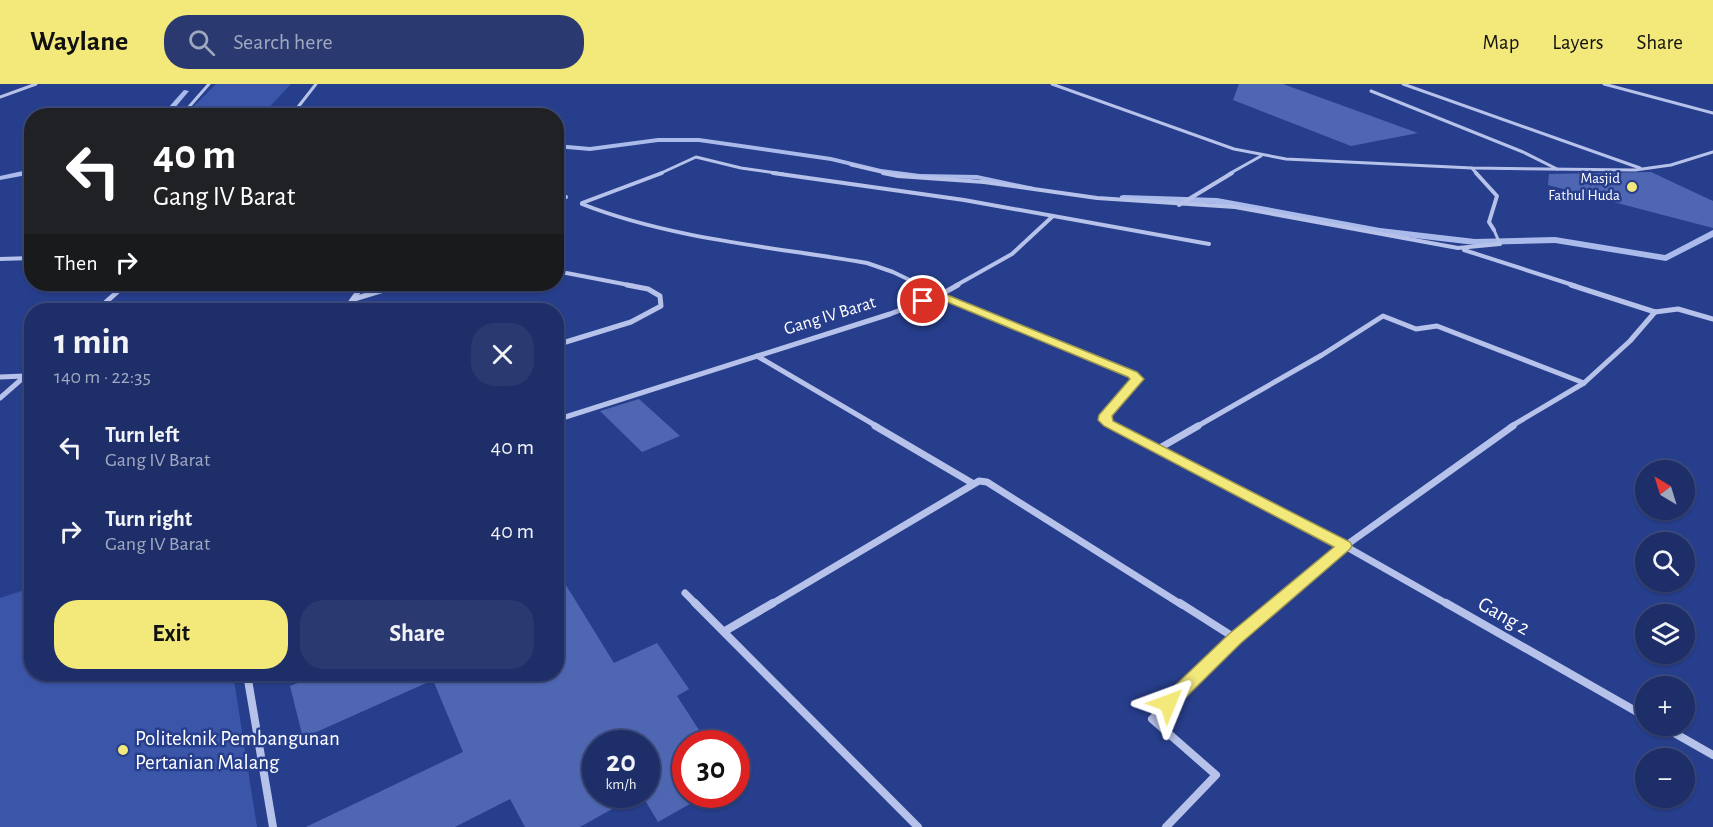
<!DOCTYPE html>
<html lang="en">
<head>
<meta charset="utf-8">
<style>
	body { margin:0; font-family:"Alegreya Sans",sans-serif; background:#2a3a71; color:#f1f3f6; height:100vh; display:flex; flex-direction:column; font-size:22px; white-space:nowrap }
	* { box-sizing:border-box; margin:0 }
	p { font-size:20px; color:#a0a8c0 }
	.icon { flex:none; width:33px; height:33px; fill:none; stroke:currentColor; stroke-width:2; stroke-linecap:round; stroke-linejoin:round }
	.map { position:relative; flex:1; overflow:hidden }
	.drawer { position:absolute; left:24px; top:219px; width:540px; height:378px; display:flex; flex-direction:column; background:#1d2e69; border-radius:24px; box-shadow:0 2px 4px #0004,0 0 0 2px #3b4a7d }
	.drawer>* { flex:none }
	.banner { position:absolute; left:24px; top:24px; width:540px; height:183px; border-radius:24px; box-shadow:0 2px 4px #0004,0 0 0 2px #3b4a7d; background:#202124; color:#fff; overflow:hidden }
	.needle { width:39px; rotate:322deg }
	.tools { position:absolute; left:1635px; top:376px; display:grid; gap:12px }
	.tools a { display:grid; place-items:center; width:60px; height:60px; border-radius:50%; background:#1d2e69; box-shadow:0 2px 4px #0004,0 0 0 2px #3b4a7d; font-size:30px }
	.speed { position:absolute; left:582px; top:646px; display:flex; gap:12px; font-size:30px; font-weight:700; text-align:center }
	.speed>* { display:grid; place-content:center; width:78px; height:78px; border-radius:50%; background:#1d2e69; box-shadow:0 2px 4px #0004,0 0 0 2px #3b4a7d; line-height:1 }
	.speed small { font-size:15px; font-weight:400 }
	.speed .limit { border:9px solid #d22; background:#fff; color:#111 }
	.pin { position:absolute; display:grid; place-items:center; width:51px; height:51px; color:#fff; margin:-26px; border:3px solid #fff; border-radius:50%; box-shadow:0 2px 6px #0007 }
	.me { position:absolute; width:66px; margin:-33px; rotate:46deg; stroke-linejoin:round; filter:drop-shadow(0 0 4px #0008) }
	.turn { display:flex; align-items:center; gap:21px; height:126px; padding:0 30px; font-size:27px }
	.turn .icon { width:78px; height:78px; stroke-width:2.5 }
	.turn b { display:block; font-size:42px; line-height:51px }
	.then { display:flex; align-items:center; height:57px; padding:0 30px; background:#0003; gap:12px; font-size:22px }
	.round { display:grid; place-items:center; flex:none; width:63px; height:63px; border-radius:24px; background:#2a3a71 }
	.headline { display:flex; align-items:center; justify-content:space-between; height:102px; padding:0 30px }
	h1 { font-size:36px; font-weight:700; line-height:45px }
	.cta { display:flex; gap:12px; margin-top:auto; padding:12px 30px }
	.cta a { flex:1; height:69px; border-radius:24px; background:#f3e97b; color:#111; font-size:24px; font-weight:700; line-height:69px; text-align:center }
	.cta a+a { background:#2a3a71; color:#f1f3f6 }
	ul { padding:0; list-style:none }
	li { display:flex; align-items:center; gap:18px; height:84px; padding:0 30px }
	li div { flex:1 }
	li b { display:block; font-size:22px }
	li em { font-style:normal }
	header { display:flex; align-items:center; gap:36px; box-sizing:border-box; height:84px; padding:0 30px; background:#f3e97b; color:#111 }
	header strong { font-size:28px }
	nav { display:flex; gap:33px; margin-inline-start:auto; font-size:21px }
	.search { width:420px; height:54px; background:#2a3a71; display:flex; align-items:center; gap:15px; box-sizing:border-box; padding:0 21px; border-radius:24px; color:#a0a8c0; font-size:22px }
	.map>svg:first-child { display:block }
	.green { fill:#3b56a9 }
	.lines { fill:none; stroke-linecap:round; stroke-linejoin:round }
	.stream { fill:#aabbeb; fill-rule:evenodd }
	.building { fill:#4f67b3 }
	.lane { stroke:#b6c2ea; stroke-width:3 }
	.street-far4 { stroke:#b6c2ea; stroke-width:3 }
	.street-far3 { stroke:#b6c2ea; stroke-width:4 }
	.street-far2 { stroke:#b6c2ea; stroke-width:5 }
	.street-far1 { stroke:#b6c2ea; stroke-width:7 }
	.street { stroke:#b6c2ea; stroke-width:8 }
	.route { fill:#f3e97b; stroke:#9e9750; stroke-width:1.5 }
	.poi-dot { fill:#f3e97b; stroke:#273e8c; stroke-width:2 }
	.labels { text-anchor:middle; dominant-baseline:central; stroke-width:5; stroke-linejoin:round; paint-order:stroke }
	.far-poi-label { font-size:15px; fill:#fff; stroke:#273e8c; text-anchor:end }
	.street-label { font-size:18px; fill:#fff; stroke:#273e8c }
	.near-street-label { font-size:21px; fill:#fff; stroke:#273e8c }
	.near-poi-label { font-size:21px; fill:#fff; stroke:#273e8c; text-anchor:start }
</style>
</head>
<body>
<header>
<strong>Waylane</strong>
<div class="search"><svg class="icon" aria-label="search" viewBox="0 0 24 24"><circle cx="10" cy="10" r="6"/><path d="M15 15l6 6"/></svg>Search here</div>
<nav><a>Map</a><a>Layers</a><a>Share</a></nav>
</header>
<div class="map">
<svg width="1713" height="743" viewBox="0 0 1713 743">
	<rect width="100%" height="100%" fill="#273e8c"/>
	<g class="green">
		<polygon points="216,0 291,0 262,31 185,31"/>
		<polygon points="31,504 32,590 233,590 257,743 0,743 0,514"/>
	</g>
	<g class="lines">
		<g class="stream">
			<polygon points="184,6 189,7 168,32 161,32"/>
			<polygon points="436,23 469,24 493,32 447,27 400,32"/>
			<polygon points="658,54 699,54 831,73 881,85 920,90 977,91 1034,103 1030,106 977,95 920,94 881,89 831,77 699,58 658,58 590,67 556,64 556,60 590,63"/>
			<polygon points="32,85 32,90 0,96 0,92"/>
			<polygon points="1123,111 1217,114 1380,144 1475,155 1555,153 1665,171 1713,146 1713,153 1666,177 1555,159 1475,161 1380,150 1217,120 1120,116 1120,112"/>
		</g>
	</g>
	<g class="building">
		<polygon points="1239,0 1283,0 1418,49 1351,62 1233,16"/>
		<polygon points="1651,88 1713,117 1713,144 1548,101 1549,90"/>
		<polygon points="639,315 680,352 642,368 600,327"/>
		<polygon points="556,485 614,579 657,559 689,605 677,612 708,660 686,660 686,711 706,711 658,738 642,711 646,711 646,660 596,660 596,711 637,711 580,743 525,743 510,715 455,743 306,743 463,668 433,596 303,654 290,602 321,590 556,590"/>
	</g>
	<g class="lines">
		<polyline class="lane" points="1494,146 1500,160"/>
		<g class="street-far4">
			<polyline points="1052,0 1234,65 1286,75 1472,84 1635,86 1671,81 1713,68"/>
			<polyline points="1403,0 1640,84"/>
			<polyline points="1604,0 1713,29"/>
			<polyline points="1371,7 1523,68 1557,85"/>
			<polyline points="0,13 36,0"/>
			<polyline points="181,32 209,0"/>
			<polyline points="291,32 316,0"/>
			<polyline points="851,81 890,90"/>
			<polyline points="1472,84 1477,90"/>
			<polyline points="659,90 696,73 741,84 783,90"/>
			<polyline points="1229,90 1261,72"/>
		</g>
		<g class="street-far3">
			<polyline points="773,89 964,116 1209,160"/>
			<polyline points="883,89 898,92 984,98 1097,114 1235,123 1458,164 1500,160"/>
			<polyline points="1476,89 1497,112 1489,138 1494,146"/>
			<polyline points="556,111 566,113"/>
			<polyline points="582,119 662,89"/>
			<path d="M 582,120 C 671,155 773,163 867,179 L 893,188 L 922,202"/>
			<polyline points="1179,121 1232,89"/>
			<polyline points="1464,166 1576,202"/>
			<polyline points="0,175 32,174"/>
			<polyline points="556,187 634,202"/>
			<polyline points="123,202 126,200"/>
			<polyline points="362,202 364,200"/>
			<polyline points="395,202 403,200"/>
			<polyline points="955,202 1012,170 1053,132"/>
		</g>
		<g class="street-far2">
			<polyline points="919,201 940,211 958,201"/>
			<polyline points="1571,201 1655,228 1678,225 1713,235"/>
			<polyline points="354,215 400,201"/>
			<polyline points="97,226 125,201"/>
			<polyline points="345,226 363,201"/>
			<polyline points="556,261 631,238 661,222 660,212 648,205 627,201"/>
			<polyline points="757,272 878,343"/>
			<polyline points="0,293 25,292"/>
			<polyline points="0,314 32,286"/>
			<polyline points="556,336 890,230 940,211 1132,291 1137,295 1105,331 1104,336 1115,343"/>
			<polyline points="1196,343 1322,271 1383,232 1416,245 1437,242 1584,299"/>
			<polyline points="1510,343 1584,299 1630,257 1655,228"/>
		</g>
		<g class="street-far1">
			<polyline points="875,342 972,399"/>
			<polyline points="1112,342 1345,462 1449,521"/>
			<polyline points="1158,365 1198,342"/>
			<polyline points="685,509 697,521"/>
			<polyline points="770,521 979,397 987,398 1182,521"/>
			<polyline points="1275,521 1345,462 1513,342"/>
		</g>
		<g class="street">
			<polyline points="695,519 918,743"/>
			<polyline points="1180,519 1235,554"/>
			<polyline points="1446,519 1646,633"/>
			<polyline points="725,547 773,519"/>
			<polyline points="247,590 273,743"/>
			<polyline points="1662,642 1713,671"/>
			<polyline points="1166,743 1216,691 1152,635 1235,554 1276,519"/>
		</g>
	</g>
	<polygon class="route" points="940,208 1137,288 1144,295 1112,332 1113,337 1350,458 1352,462 1350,465 1241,559 1175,624 1168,626 1162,624 1159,619 1162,614 1229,550 1334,463 1104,342 1098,336 1099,331 1130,295 1128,293 940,215 923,220 918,217"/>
	<g class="poi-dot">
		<circle cx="1632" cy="103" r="6"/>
		<circle cx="123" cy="666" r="6"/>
	</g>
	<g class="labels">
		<g class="far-poi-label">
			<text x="1620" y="94">Masjid<tspan x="1620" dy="17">Fathul Huda</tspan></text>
		</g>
		<g class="street-label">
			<text transform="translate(830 232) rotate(-17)">Gang IV Barat</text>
		</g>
		<g class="near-street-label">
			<text transform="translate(1504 532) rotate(30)">Gang 2</text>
		</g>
		<g class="near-poi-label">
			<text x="135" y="654">Politeknik Pembangunan<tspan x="135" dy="24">Pertanian Malang</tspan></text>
		</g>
	</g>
</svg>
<div class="tools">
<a><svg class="needle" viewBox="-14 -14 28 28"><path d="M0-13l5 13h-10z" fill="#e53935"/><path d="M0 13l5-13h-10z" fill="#a0a8c0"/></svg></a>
<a><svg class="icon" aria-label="search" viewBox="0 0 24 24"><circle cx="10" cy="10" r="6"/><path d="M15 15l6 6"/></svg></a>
<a><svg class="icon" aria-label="layers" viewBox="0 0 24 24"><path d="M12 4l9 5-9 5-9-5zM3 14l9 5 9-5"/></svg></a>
<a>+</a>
<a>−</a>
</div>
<div class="speed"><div>20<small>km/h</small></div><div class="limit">30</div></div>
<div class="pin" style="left:923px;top:217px;background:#d93025"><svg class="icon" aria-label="arrive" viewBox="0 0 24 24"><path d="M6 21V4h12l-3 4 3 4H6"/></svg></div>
<svg class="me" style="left:1168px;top:619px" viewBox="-20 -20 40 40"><path d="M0-17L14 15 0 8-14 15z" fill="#f3e97b" stroke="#fff" stroke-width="4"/></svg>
<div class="banner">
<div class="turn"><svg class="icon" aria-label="left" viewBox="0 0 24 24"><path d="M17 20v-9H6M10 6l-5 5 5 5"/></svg><div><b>40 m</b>Gang IV Barat</div></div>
<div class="then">Then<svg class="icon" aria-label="right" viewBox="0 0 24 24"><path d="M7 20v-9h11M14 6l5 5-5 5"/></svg></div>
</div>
<section class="drawer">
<div class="headline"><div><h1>1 min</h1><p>140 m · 22:35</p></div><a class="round"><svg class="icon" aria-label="close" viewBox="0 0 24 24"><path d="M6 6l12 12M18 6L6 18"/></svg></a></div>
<ul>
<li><svg class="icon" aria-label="left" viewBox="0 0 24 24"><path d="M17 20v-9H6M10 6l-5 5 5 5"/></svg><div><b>Turn left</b><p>Gang IV Barat</p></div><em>40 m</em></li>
<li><svg class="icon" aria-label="right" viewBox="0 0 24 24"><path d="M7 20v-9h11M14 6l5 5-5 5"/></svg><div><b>Turn right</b><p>Gang IV Barat</p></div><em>40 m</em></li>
</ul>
<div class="cta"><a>Exit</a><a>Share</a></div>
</section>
</div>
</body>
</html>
